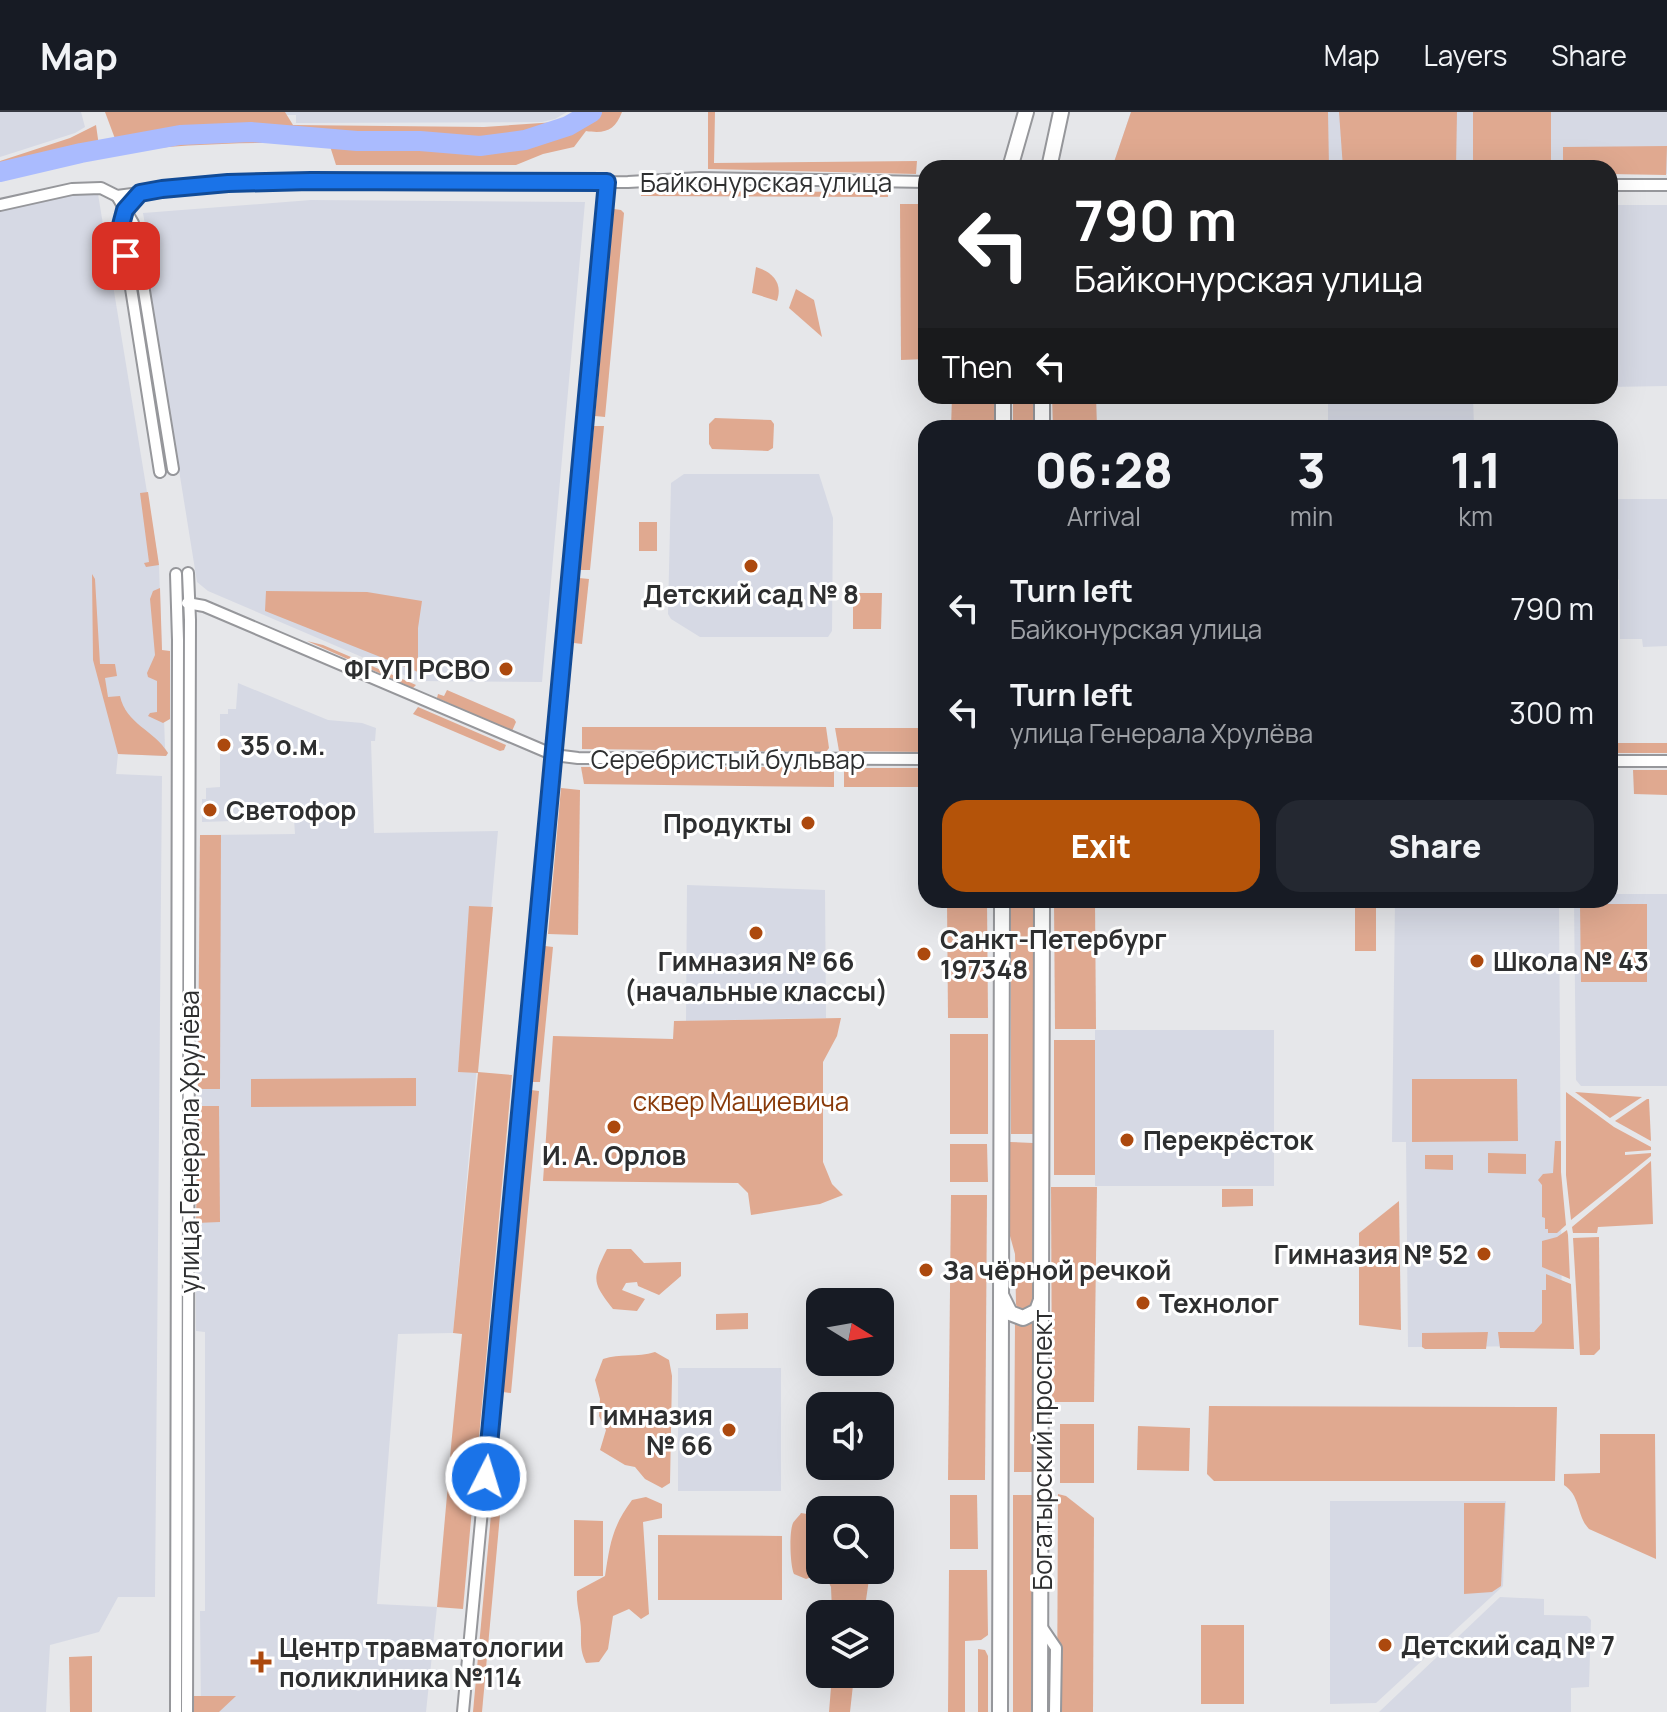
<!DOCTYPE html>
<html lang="en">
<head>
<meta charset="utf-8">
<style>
	body { margin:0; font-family:Manrope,sans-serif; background:#242831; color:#f1f3f6; height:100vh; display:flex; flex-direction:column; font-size:30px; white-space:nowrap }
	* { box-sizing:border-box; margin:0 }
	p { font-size:26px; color:#9ea1a6 }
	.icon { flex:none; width:44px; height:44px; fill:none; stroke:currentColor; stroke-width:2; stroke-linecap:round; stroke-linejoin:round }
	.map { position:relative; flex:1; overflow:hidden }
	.details { position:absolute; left:918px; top:308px; width:700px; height:488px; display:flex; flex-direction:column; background:#171b24; border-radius:24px; box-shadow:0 8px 32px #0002 }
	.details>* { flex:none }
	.top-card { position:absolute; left:918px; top:48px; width:700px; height:244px; border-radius:24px; box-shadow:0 8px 32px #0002; background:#202124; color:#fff; overflow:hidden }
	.needle { width:52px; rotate:101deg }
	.buttons { position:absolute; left:806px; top:1176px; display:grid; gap:16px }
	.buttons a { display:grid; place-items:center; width:88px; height:88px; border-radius:16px; background:#171b24; box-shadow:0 8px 32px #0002; font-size:40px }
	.pin { position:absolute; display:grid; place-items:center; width:68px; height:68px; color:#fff; margin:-34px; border-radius:16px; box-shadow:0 4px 12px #0006 }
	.me { position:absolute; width:88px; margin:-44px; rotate:5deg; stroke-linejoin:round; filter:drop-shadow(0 0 6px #0008) }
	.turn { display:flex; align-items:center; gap:28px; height:168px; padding:0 24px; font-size:36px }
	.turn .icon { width:104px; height:104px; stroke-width:2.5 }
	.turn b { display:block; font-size:56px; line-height:68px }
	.then { display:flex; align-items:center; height:76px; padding:0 24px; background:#0003; gap:16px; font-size:30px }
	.eta { display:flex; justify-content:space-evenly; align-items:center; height:136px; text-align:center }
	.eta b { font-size:48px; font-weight:800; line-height:56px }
	.cta { display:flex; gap:16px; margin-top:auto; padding:16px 24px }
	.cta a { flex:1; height:92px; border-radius:24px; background:#b45309; color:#fff; font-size:32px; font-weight:800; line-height:92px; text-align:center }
	.cta a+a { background:#242831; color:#f1f3f6 }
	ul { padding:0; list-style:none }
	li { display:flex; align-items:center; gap:24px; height:104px; padding:0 24px }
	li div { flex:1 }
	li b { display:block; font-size:30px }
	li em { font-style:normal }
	header { display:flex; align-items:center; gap:48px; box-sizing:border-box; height:112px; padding:0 40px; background:#171b24; border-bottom:2px solid #363941 }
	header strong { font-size:38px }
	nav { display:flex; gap:44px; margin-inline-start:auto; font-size:28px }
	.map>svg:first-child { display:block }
	.built { fill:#d6d9e4 }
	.green { fill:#e0a990 }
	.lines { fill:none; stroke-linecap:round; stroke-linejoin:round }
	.river { stroke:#aabbfe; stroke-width:20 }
	.minor-casing { stroke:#96979b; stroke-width:14 }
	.secondary-casing { stroke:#96979b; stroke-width:18 }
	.minor { stroke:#fff; stroke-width:10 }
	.secondary { stroke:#fff; stroke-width:14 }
	.route-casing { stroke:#114b97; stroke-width:20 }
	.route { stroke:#1a73e8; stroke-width:14 }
	.poi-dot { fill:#ac490e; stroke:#fff; stroke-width:3 }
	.labels { text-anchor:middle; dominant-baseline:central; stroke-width:6; stroke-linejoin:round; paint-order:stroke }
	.street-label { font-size:26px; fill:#2e2f30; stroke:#fff }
	.poi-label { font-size:26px; font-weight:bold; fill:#2e2f30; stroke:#fff; text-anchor:start }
	.park-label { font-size:26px; fill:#883908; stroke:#fff }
</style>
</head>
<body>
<header>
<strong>Map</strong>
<nav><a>Map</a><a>Layers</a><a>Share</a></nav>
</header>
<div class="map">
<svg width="1667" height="1600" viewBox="0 0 1667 1600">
	<rect width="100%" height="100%" fill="#e6e7ea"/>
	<g class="built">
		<polygon points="0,0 81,0 85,15 75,21 0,45"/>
		<polygon points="285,0 567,0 555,7 542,10 296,11 296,3 285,3"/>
		<polygon points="1131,0 1667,0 1667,62 1610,56 1112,56"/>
		<polygon points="80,81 98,82 159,453 165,636 168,641 166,644 118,642 116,662 162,664 155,1485 118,1485 99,1520 50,1533 46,1600 0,1600 0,98"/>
		<polygon points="311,88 585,90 542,570 418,569 208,479 197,470 148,165 154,166 143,101"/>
		<polygon points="1610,93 1667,93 1667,274 1610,275"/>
		<polygon points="1328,284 1473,284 1474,316 1328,316"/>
		<polygon points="684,362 819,362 833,406 832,519 828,525 700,525 671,507 668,502 671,371"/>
		<polygon points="1610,387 1667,387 1667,534 1643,535 1642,527 1620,527 1619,468 1610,460"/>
		<polygon points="238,571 328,608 362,611 376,616 375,629 371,629 374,721 498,719 453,1221 398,1222 377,1492 437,1495 426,1600 201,1600 200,1499 205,1499 205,1220 196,1219 196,1139 200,723 295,722 294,707 202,710 202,687 206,687 206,676 220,675 220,602 228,602 228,597 236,597"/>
		<polygon points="687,773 825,778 826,906 686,909"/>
		<polygon points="1610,782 1667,782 1667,974 1581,974 1576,968 1574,788 1610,788"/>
		<polygon points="1395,788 1559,788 1562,1234 1408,1235 1406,1030 1392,1030"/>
		<rect x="1095" y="918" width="179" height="156"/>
		<rect x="678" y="1256" width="103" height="123"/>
		<polygon points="1330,1389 1506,1389 1503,1474 1376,1591 1330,1592"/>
		<polygon points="1500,1485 1544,1487 1544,1503 1587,1504 1591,1508 1589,1575 1571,1576 1571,1600 1379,1600"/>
	</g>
	<g class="green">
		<path d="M 105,0 L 285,0 L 293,13 L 484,15 L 556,10 L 576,0 L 622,0 C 615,18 606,22 586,19 L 574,35 L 543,42 L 516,53 L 336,53 L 329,31 C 258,30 190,31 120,40 Z"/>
		<polygon points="708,0 715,0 714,51 917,49 916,62 708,57"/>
		<polygon points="1131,0 1328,0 1329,56 1112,56"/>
		<polygon points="1339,0 1457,0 1456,56 1343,56"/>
		<polygon points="1473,0 1551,0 1551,56 1477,56 1473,53"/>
		<polygon points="96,13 99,34 0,58 0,49 70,26"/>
		<polygon points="1667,34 1666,63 1610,62 1610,56 1563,56 1563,35"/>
		<polygon points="641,79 888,80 888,85 641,84"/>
		<polygon points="900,92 926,92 926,247 901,248"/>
		<polygon points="614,97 621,98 624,101 605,305 595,304"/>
		<path d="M 756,155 C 773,160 783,171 777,189 L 752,181 Z"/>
		<polygon points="796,177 814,188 822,225 789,196"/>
		<polygon points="952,284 994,284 994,316 951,316"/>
		<rect x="1013" y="284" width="22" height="32"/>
		<polygon points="1052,284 1096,284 1097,316 1053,316"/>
		<polygon points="715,306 771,308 774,312 773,336 768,339 712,337 709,332 709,312"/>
		<polygon points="594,314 604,314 590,458 580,458"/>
		<polygon points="148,380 159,453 146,455 144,451 149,450 140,381"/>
		<rect x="639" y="410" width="18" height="29"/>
		<path d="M 92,462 L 95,467 L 100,552 L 115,552 L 117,564 L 105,566 L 108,585 L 120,584 C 126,612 154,618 168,641 L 166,644 L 118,642 L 93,548 Z"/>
		<polygon points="579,466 589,467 582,532 574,531"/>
		<polygon points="160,476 162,538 170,539 170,607 163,611 148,604 150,601 157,600 157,569 148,565 147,561 155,543 150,487 153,479"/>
		<polygon points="266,479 367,480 422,489 418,516 418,560 265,499"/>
		<polygon points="853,481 882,481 881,517 853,517"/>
		<polygon points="307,529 323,533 416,573 413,576"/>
		<polygon points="447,578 514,607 516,610 512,619 437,586 438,582 444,584"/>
		<polygon points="418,595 506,633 504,638 500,639 413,602"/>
		<polygon points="582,615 826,615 829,636 826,640 582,637"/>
		<polygon points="835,616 926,616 926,640 839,639"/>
		<rect x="1610" y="631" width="57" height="10"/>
		<polygon points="581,655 834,655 834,675 584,672"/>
		<rect x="844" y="656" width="82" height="19"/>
		<polygon points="1633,658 1667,658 1667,683 1634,682"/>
		<polygon points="561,676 580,678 578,823 548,822"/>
		<polygon points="200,723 221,723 220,977 198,977"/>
		<polygon points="947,788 987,788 988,906 948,906"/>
		<polygon points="1011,788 1034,788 1033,1022 1011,1022"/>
		<polygon points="1054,788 1095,788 1096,917 1055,917"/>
		<rect x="1355" y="788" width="21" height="51"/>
		<polygon points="1580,792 1647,792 1647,870 1581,870"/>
		<polygon points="469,794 493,795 478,960 512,963 477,1347 450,1345 462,1222 453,1221 478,961 458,960"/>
		<polygon points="545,834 553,835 540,970 532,970"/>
		<polygon points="841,906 837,924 823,950 823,1050 832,1072 843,1083 820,1092 751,1103 748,1081 738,1071 543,1069 553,924 673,927 674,909"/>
		<rect x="950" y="922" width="38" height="100"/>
		<rect x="1054" y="928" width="41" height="135"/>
		<polygon points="416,966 416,994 251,995 251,967"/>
		<polygon points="1517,967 1518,1029 1412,1030 1412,967"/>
		<polygon points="531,978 539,979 511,1281 503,1280"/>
		<polygon points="1566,980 1614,1015 1651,1035 1651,1038 1625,1040 1625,1043 1651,1041 1651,1044 1571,1108 1566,1063"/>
		<polygon points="1575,980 1642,985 1610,1006"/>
		<polygon points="1647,987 1649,987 1651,1029 1615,1009"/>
		<polygon points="198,994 219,994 220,1110 196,1111"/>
		<polygon points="1555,1029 1561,1029 1561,1060 1566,1113 1557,1121 1548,1121 1548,1117 1545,1117 1545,1106 1542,1105 1542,1073 1538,1068 1543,1062 1553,1061"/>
		<polygon points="1010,1030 1033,1031 1033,1192 1024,1199 1017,1196 1016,1192 1015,1142 1010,1124"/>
		<polygon points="950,1032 987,1032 988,1070 950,1070"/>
		<polygon points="1488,1041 1526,1042 1526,1062 1488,1061"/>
		<polygon points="1425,1043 1453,1043 1453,1058 1425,1057"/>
		<polygon points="1651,1049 1653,1112 1598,1115 1597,1121 1573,1121 1572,1115"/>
		<polygon points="1051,1075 1097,1075 1094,1290 1052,1290"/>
		<polygon points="1222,1077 1253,1077 1253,1094 1222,1095"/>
		<polygon points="951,1083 987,1083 985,1368 948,1368"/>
		<polygon points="1399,1089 1401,1218 1359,1213 1359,1121"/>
		<polygon points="1567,1118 1568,1123 1570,1167 1542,1155 1542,1129 1557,1125"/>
		<polygon points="1599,1125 1600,1237 1594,1243 1580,1243 1573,1126"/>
		<path d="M 607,1137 L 631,1137 L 644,1151 L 681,1150 L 681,1164 L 659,1183 L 638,1174 L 637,1170 L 626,1171 L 622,1178 L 645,1187 L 637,1199 L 613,1197 C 593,1171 591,1168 607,1137 Z"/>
		<polygon points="1546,1162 1571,1172 1574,1237 1500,1236 1498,1220 1534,1220 1542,1211 1542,1178 1546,1178"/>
		<polygon points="748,1201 748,1217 716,1218 716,1202"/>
		<polygon points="1033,1208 1033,1360 1014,1360 1015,1210 1028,1212"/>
		<polygon points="1488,1220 1486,1237 1425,1237 1422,1235 1422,1221"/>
		<path d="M 655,1240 L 669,1248 L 672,1264 L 670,1371 L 662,1376 L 645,1367 L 635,1355 L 625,1353 L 600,1338 L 606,1318 L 599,1304 L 600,1287 L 595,1268 L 603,1247 C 620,1241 637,1246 655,1240 Z"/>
		<polygon points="1209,1294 1557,1295 1555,1369 1214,1369 1207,1362"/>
		<rect x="1060" y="1312" width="34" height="59"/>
		<polygon points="1138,1314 1190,1316 1189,1359 1137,1358"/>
		<path d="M 1600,1322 L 1655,1322 L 1656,1447 L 1589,1417 C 1576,1403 1581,1384 1564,1373 L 1564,1362 L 1600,1361 Z"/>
		<polygon points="449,1361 475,1363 463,1497 437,1495"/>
		<polygon points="494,1370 503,1370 482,1600 473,1600"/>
		<polygon points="1058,1382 1066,1384 1094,1406 1093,1600 1057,1600"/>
		<polygon points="950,1383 977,1383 978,1437 950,1437"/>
		<rect x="1013" y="1383" width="19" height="217"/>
		<path d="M 646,1385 L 662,1392 L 662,1406 L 643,1410 L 649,1502 L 641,1507 L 629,1497 L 613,1504 L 608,1537 L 599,1550 L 586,1551 C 580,1538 581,1532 581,1519 C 581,1505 576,1494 577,1479 L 605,1464 C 610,1432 612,1415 632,1388 Z"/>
		<polygon points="1464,1391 1505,1391 1501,1474 1492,1480 1464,1482"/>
		<path d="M 801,1401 L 820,1404 L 820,1458 L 860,1458 L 862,1462 L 869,1467 L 864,1502 L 836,1502 L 832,1499 L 831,1475 L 824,1461 L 806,1467 L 794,1462 C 790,1453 789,1420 793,1411 C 794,1409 800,1403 801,1401 Z"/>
		<polygon points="574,1408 603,1409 603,1464 574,1464"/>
		<polygon points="658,1423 782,1424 782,1488 658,1488"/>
		<polygon points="949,1458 987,1458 988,1523 981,1528 965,1529 965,1600 948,1600"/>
		<rect x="1201" y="1513" width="43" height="79"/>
		<polygon points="978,1537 985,1538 988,1544 988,1600 978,1600"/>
		<polygon points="92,1544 92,1600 70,1600 69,1545"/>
		<polygon points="852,1562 857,1566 853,1573 850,1600 829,1600 832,1563"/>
		<polygon points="193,1584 236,1584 219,1600 193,1600"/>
	</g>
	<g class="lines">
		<polyline class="river" points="0,60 81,41 180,23 251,20 357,29 420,29 480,34 525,28 568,14 592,0"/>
		<g class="minor-casing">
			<g id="minor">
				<polyline points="1610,73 1667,73"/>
				<polyline points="117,84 133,111 173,357"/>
				<polyline points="0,93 72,77 101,76 117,84 140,81"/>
				<polyline points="160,360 121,113 125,98 140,81 162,77 228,71 628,70 700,66 926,70"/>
				<polyline points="176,462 178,528 176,1600"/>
				<polyline points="187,491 204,494 554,643 578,646 926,647"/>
				<polyline points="1610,649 1667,649"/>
				<polyline points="1041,1514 1056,1536 1055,1600"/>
				<polyline points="187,1600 190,508 188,461"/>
				<polyline points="463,1600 607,70"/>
			</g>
		</g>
		<g class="secondary-casing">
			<g id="secondary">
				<polyline points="1010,56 1026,0"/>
				<polyline points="1049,56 1061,0"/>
				<polyline points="1042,284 1042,316"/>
				<polyline points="1003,316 1003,284"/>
				<polyline points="1002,1185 1010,1201 1023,1206 1037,1199 1041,1188"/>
				<polyline points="1000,1600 1002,788"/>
				<polyline points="1040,1600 1042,788"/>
			</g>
		</g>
		<use href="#minor" class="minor"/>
		<use href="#secondary" class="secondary"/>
	</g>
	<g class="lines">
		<g class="route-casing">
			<polyline id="route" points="126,144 121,113 125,98 140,81 162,77 228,71 311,69 607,70 486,1365"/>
		</g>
		<use href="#route" class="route"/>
	</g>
	<g class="poi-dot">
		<circle cx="751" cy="454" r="8"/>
		<circle cx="506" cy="557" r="8"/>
		<circle cx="224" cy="633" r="8"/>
		<circle cx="210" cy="698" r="8"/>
		<circle cx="808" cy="711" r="8"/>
		<circle cx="756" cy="821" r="8"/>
		<circle cx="924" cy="842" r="8"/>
		<circle cx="1477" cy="849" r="8"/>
		<circle cx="614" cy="1015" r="8"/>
		<circle cx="1127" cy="1028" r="8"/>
		<circle cx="1484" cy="1142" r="8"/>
		<circle cx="926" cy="1158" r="8"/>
		<circle cx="1143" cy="1191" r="8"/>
		<circle cx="729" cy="1318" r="8"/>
		<circle cx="1385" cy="1533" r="8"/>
		<path d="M257 1538h8v8h8v8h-8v8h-8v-8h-8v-8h8z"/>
	</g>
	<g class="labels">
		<g class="street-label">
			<text x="766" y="70">Байконурская улица</text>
			<text x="728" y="647">Серебристый бульвар</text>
			<text transform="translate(189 1030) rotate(-90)">улица Генерала Хрулёва</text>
			<text transform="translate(1042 1338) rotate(-90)">Богатырский проспект</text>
		</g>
		<g class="poi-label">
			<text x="751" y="482" text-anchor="middle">Детский сад № 8</text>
			<text x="490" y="557" text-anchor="end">ФГУП РСВО</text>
			<text x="240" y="633">35 о.м.</text>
			<text x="226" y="698">Светофор</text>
			<text x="792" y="711" text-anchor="end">Продукты</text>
			<text x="940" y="827">Санкт-Петербург<tspan x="940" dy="30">197348</tspan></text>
			<text x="756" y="849" text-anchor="middle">Гимназия № 66<tspan x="756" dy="30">(начальные классы)</tspan></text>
			<text x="1493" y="849">Школа № 43</text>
			<text x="1143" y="1028">Перекрёсток</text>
			<text x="614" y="1043" text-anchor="middle">И. А. Орлов</text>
			<text x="1468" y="1142" text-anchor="end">Гимназия № 52</text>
			<text x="942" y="1158">За чёрной речкой</text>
			<text x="1159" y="1191">Технолог</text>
			<text x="713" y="1303" text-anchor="end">Гимназия<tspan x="713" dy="30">№ 66</tspan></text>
			<text x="1401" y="1533">Детский сад № 7</text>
			<text x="279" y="1535">Центр травматологии<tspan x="279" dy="30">поликлиника №114</tspan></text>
		</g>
		<g class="park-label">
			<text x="741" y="989">сквер Мациевича</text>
		</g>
	</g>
</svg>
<div class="buttons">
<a><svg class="needle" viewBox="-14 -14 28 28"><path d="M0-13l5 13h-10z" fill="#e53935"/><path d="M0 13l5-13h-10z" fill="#9ea1a6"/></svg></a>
<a><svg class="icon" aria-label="sound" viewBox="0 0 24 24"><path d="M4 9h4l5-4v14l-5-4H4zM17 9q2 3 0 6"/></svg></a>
<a><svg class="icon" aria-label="search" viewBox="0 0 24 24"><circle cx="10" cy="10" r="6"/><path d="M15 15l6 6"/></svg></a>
<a><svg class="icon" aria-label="layers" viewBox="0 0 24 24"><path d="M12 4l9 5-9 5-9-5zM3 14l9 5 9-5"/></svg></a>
</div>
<div class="pin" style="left:126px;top:144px;background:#d93025"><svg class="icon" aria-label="arrive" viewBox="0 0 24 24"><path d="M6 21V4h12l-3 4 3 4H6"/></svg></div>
<svg class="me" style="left:486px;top:1365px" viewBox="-20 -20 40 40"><circle r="17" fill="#1a73e8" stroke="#fff" stroke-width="3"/><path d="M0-11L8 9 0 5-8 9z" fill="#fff"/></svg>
<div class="top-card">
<div class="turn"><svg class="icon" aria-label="left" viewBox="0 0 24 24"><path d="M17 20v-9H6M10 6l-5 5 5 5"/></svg><div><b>790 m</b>Байконурская улица</div></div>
<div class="then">Then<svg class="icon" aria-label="left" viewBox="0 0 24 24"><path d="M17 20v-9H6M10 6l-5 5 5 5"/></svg></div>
</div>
<section class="details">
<div class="eta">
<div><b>06:28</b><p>Arrival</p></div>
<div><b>3</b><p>min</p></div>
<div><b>1.1</b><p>km</p></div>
</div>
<ul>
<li><svg class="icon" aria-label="left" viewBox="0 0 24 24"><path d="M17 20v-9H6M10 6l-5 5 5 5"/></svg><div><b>Turn left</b><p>Байконурская улица</p></div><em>790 m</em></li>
<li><svg class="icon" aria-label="left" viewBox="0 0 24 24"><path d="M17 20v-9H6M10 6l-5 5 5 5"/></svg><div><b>Turn left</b><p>улица Генерала Хрулёва</p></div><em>300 m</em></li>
</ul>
<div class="cta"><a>Exit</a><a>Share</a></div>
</section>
</div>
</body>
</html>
